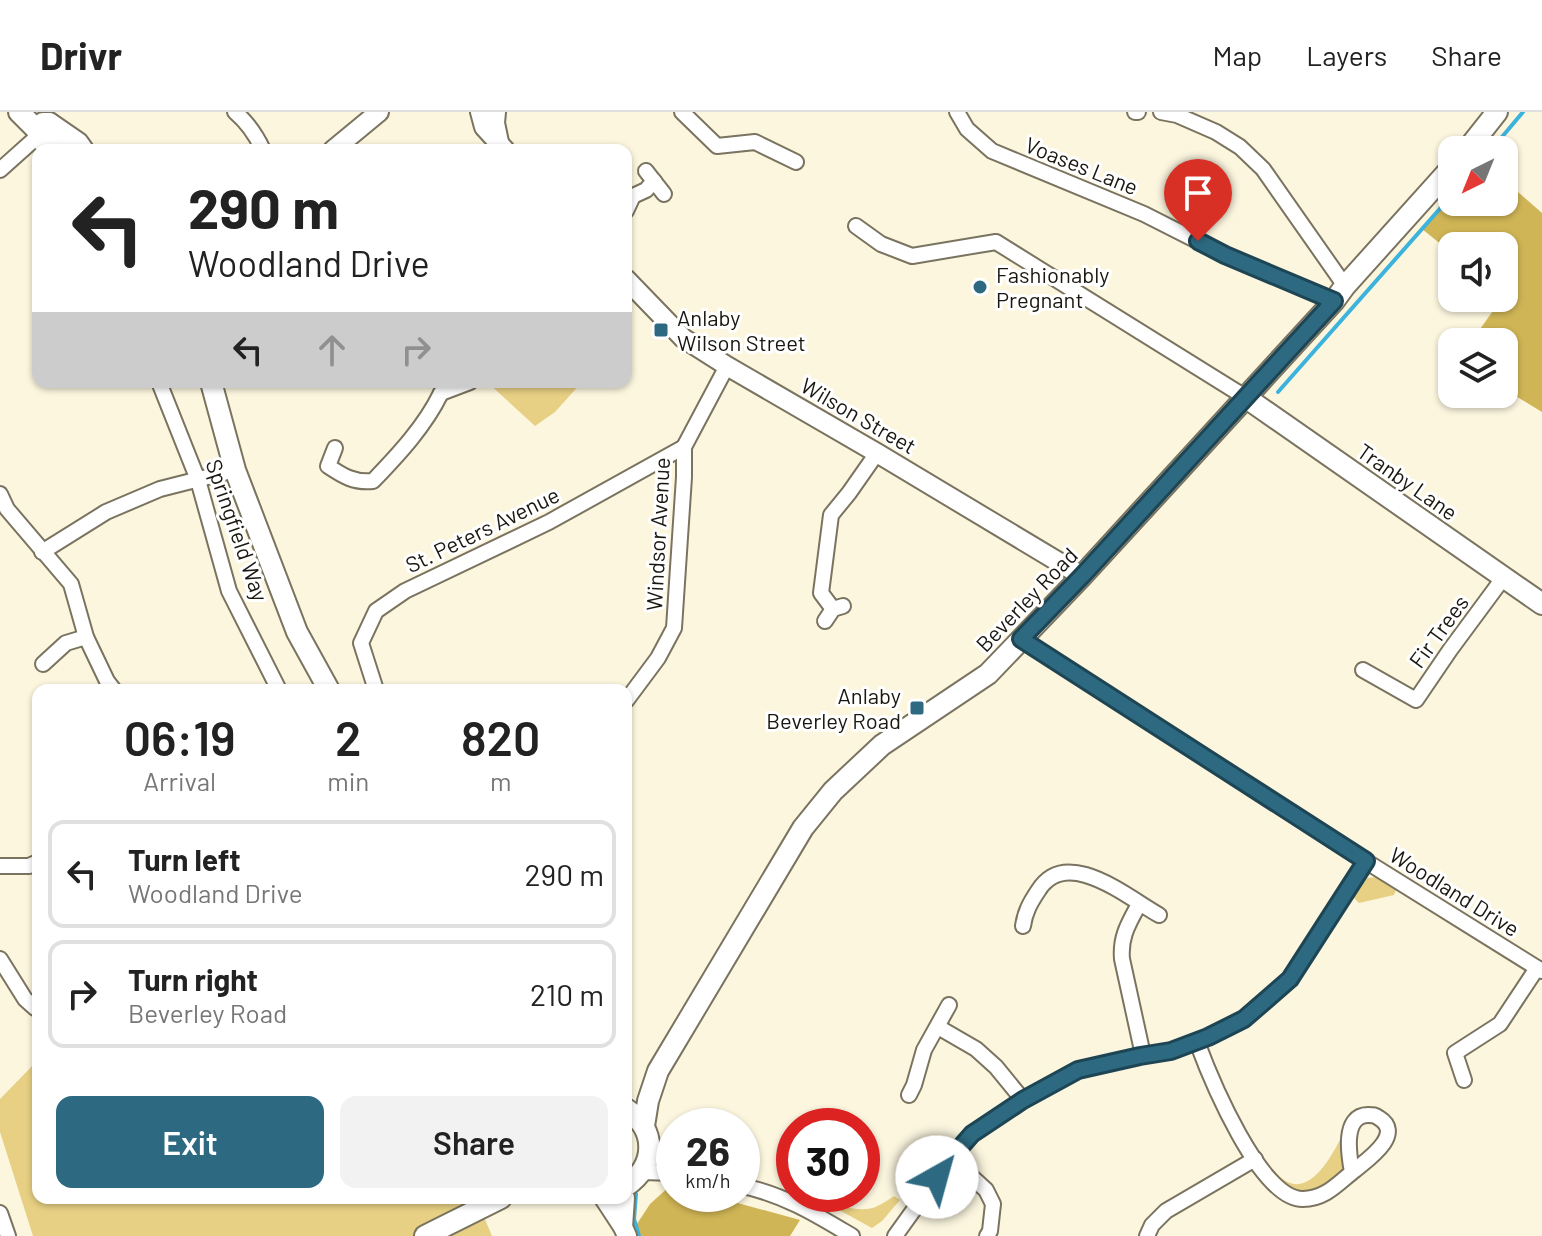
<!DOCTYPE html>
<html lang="en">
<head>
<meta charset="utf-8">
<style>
	body { margin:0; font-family:Barlow,sans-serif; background:#f2f2f2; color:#222; height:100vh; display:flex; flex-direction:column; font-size:30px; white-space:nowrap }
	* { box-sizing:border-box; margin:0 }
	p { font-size:26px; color:#767676 }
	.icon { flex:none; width:44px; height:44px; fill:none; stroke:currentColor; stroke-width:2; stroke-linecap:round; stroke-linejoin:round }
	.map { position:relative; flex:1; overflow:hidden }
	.panel { position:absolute; left:32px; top:572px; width:600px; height:520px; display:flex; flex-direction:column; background:#fff; border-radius:16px; box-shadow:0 2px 6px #0004 }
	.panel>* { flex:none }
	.guide { position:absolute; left:32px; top:32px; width:600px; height:244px; border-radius:16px; box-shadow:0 2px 6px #0004; background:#fff; color:#222; overflow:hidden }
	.needle { width:52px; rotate:223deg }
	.tools { position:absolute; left:1438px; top:24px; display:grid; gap:16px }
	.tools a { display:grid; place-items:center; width:80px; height:80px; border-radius:16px; background:#fff; box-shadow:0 2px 6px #0004; font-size:40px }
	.speed { position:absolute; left:656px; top:996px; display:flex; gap:16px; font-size:40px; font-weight:700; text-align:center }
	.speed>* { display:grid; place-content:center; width:104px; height:104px; border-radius:50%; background:#fff; box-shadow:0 2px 6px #0004; line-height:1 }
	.speed small { font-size:20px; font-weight:400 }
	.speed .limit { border:12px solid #d22; background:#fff; color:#111 }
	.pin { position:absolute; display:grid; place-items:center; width:68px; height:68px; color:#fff; margin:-82px -34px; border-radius:50% 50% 50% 0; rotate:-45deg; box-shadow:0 0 8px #0007 }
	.pin .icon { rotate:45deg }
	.me { position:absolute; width:88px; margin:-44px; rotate:38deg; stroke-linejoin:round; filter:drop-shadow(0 0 6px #0008) }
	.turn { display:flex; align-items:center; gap:28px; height:168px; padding:0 24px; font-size:36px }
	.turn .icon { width:104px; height:104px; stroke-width:2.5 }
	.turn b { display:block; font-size:56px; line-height:68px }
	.lanes { display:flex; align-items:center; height:76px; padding:0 24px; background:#0003; justify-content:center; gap:40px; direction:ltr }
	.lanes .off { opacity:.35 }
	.eta { display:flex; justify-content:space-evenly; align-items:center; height:136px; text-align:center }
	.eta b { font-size:48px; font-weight:600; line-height:56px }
	.action { display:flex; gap:16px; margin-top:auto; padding:16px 24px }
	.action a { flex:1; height:92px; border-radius:16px; background:#2d6a81; color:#fff; font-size:32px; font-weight:600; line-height:92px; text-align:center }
	.action a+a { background:#f2f2f2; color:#222 }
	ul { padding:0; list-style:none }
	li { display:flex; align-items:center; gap:24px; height:108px; margin:0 16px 12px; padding:0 8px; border:4px solid #e0e0e0; border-radius:16px }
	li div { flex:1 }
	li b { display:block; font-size:30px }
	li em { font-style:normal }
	header { display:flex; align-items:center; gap:48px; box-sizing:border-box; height:112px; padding:0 40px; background:#fff; border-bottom:2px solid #e0e0e0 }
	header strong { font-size:38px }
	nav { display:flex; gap:44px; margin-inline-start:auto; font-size:28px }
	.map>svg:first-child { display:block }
	.green { fill:#e7d083 }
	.forest { fill:#d0b556 }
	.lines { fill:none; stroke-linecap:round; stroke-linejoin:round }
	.stream { stroke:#3cb3dc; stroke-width:4 }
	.minor-casing { stroke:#79735f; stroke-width:18 }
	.tertiary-casing { stroke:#79735f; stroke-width:22 }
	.secondary-casing { stroke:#79735f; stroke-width:24 }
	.minor { stroke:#fff; stroke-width:14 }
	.tertiary { stroke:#fff; stroke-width:18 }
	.secondary { stroke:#fff; stroke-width:20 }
	.route-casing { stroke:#1d4554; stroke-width:20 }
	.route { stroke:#2d6a81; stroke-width:14 }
	.poi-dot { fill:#2d6a81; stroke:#fff; stroke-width:3 }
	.labels { text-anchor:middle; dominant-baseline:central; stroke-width:6; stroke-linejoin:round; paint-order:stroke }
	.street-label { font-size:22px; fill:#19170f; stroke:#fff }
	.poi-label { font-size:22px; fill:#19170f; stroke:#fff; text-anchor:start }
</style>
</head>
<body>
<header>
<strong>Drivr</strong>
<nav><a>Map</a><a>Layers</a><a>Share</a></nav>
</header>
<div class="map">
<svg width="1542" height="1124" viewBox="0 0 1542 1124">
	<rect width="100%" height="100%" fill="#fcf6df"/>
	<g class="green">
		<polygon points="487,270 582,270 555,300 535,314"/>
		<polygon points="1377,765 1396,778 1394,783 1359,791 1353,785 1367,766"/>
		<polygon points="38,948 38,1086 476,1086 492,1124 33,1124 0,1020 0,987"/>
		<path d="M 1344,1020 L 1345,1057 L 1327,1075 L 1302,1081 L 1287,1078 L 1268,1059 L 1273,1057 C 1304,1098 1331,1046 1344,1020 Z"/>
		<path d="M 894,1084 L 900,1088 L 882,1109 L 872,1116 L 839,1098 L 843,1095 C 869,1099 872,1099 894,1084 Z"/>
	</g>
	<g class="forest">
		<polygon points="1504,68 1542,101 1542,300 1504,277 1504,230 1471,230 1502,186 1504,186 1504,134 1452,134 1452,141 1422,117 1452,83 1452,90 1504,90"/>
		<polygon points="671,1073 674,1074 674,1082 705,1082 800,1108 790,1124 635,1124 633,1118 650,1092"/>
	</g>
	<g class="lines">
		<g class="stream">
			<polyline points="1491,38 1523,0"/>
			<polyline points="1278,280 1452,83"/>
			<polyline points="636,1082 634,1107 639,1124"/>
		</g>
		<g class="minor-casing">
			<g id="minor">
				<path d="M 235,0 C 248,11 256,23 263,38"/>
				<polyline points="682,0 717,34 755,30 796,50"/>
				<polyline points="957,0 967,17 992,39 1144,102 1225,143 1334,189"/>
				<polyline points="1135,0 1138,0"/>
				<polyline points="1161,0 1177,3 1216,20 1240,35 1263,57 1345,174"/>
				<polyline points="0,58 38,24"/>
				<polyline points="646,59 664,82"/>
				<polyline points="626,99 633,84 646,78 654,69"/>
				<polyline points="856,114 881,132 912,144 996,130 1245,285"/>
				<polyline points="159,270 198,368 229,479 279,578"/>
				<polyline points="441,281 470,270"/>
				<path d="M 335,336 L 328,354 C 343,364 354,371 373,369 C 399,342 425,314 441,281"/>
				<polyline points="0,382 7,397 71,472 86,525 107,569 114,578"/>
				<polyline points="42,440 106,400 160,377 235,358"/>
				<polyline points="833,497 821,481 831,403 849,381 877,341"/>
				<polyline points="825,509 833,497 843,494"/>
				<polyline points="1021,527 1351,740 1542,859"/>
				<polyline points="43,552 66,531 86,525"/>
				<polyline points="1363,558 1416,588 1450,538 1504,465"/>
				<polyline points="376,578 361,531 376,499 405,479 549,410 684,335"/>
				<polyline points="626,589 658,546 674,516 684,365 684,335 727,254"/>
				<polyline points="0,754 29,754 38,750"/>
				<path d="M 1139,792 C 1129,811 1120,824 1122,847 L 1143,943"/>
				<path d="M 1023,814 C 1025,800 1030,791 1038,779 C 1066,733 1127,785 1159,803"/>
				<polyline points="0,847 25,887 35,896"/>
				<polyline points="938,915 976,937 996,955 1023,988"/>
				<path d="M 1197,930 C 1210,965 1260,1088 1303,1087 C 1326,1087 1339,1070 1355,1058 C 1367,1048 1405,1022 1379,1006 C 1375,1003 1373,1003 1368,1003 C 1342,1003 1349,1044 1352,1060"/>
				<polyline points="1464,968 1455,941 1500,912 1537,856"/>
				<polyline points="909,983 914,973 924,938 949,893"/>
				<polyline points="649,1033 674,1052"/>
				<polyline points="951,1046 986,1078 993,1092 990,1119 987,1124"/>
				<polyline points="642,1060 674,1061"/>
				<path d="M 742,1074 C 783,1082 817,1103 852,1124"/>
				<polyline points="0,1101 8,1124"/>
				<polyline points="895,1124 951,1046 972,1022 1023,988 1078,958 1140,944 1171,939 1208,925 1244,907 1290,867 1366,749"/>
				<polyline points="1147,1124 1152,1113 1166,1099 1255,1047"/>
			</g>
		</g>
		<g class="tertiary-casing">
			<g id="tertiary">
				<polyline points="480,0 484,15 505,38"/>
				<polyline points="496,0 495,11 499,30"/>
				<polyline points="333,38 379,0"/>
				<polyline points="626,167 683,226 727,254 877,341 1082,464"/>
				<polyline points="604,1086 623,1115 627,1124"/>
				<polyline points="623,1115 625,1086"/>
			</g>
		</g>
		<g class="secondary-casing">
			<g id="secondary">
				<polyline points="19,0 37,18"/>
				<path d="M 49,11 L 43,11 L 38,15 C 34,33 56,36 56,17"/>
				<polyline points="49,11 78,31 83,38"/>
				<polyline points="1467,38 1497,0"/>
				<polyline points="211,270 235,358 297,520 329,578"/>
				<polyline points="1245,285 1542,492"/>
				<path d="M 626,997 C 657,1017 657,1053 626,1074"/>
				<polyline points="644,1014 648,989 658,959 803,716 833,679 882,633 988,562 1082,464 1334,189 1345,174 1452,55"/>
				<polyline points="425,1124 501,1086"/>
			</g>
		</g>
		<use href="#minor" class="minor"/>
		<use href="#tertiary" class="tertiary"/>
		<use href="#secondary" class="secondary"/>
	</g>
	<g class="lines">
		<g class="route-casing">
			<polyline id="route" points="937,1065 951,1046 972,1022 1023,988 1078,958 1140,944 1171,939 1208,925 1244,907 1290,867 1366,749 1021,527 1082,464 1334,189 1225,143 1198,129"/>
		</g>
		<use href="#route" class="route"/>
	</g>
	<g class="poi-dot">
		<circle cx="980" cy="175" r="8"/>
		<rect x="653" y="210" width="16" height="16" rx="4"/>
		<rect x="909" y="588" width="16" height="16" rx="4"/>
	</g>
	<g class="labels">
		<g class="street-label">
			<text transform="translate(1082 53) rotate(22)">Voases Lane</text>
			<text transform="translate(859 303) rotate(30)">Wilson Street</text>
			<text transform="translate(1408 369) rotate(35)">Tranby Lane</text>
			<text transform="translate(482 417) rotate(-26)">St. Peters Avenue</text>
			<text transform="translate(238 418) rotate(71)">Springfield Way</text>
			<text transform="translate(657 422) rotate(-87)">Windsor Avenue</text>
			<text transform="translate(1026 487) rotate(-46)">Beverley Road</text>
			<text transform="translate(1438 519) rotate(-54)">Fir Trees</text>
			<text transform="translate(1455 779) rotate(32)">Woodland Drive</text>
		</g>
		<g class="poi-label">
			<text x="996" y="162">Fashionably<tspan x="996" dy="25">Pregnant</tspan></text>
			<text x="677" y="205">Anlaby<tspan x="677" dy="25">Wilson Street</tspan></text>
			<text x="901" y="583" text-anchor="end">Anlaby<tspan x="901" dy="25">Beverley Road</tspan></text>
		</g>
	</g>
</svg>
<div class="tools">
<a><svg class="needle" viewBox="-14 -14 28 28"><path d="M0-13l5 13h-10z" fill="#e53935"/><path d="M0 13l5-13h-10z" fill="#767676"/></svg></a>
<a><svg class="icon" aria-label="sound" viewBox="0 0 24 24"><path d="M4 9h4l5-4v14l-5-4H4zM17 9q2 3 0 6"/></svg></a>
<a><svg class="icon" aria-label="layers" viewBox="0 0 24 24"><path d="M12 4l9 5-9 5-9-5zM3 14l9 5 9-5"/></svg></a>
</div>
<div class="speed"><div>26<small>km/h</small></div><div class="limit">30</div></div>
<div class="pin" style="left:1198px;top:129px;background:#d93025"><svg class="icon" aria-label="arrive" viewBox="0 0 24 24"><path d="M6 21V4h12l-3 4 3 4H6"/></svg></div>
<svg class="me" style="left:937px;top:1065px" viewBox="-20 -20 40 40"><circle r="19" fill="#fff"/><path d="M0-13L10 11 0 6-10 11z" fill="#2d6a81"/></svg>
<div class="guide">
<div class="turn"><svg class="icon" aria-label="left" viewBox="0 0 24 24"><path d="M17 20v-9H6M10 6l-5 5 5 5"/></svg><div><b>290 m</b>Woodland Drive</div></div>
<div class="lanes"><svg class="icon" aria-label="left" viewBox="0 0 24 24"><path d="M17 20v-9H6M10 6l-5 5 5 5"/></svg><svg class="icon off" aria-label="ahead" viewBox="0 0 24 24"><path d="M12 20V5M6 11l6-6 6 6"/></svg><svg class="icon off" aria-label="right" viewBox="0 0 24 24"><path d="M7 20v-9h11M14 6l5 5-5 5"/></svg></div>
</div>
<section class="panel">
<div class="eta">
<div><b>06:19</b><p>Arrival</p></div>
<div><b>2</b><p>min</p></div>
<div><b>820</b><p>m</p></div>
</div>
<ul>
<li><svg class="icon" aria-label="left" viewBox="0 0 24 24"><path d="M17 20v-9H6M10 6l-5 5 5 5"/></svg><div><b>Turn left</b><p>Woodland Drive</p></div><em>290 m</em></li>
<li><svg class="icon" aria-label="right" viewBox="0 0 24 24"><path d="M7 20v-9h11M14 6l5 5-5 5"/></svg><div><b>Turn right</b><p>Beverley Road</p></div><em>210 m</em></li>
</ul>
<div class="action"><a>Exit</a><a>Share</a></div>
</section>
</div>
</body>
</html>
